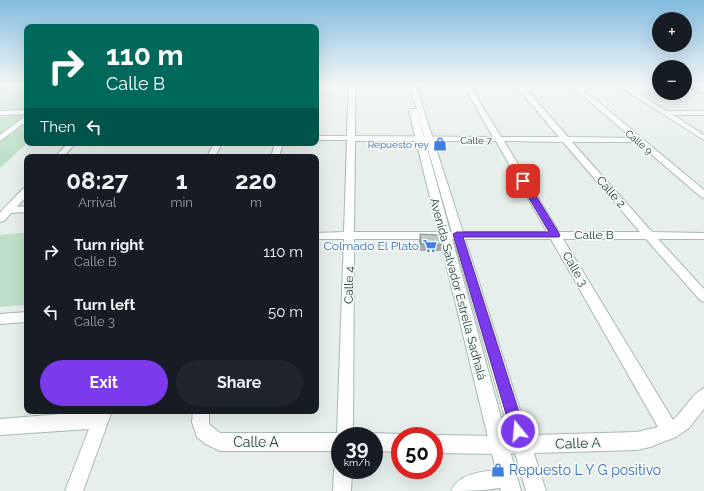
<!DOCTYPE html>
<html lang="en">
<head>
<meta charset="utf-8">
<style>
	body { margin:0; font-family:Raleway,sans-serif; background:#20242c; color:#f1f3f6; height:100vh; display:flex; flex-direction:column; font-size:15px; white-space:nowrap }
	* { box-sizing:border-box; margin:0 }
	p { font-size:13px; color:#9ea1a6 }
	.icon { flex:none; width:22px; height:22px; fill:none; stroke:currentColor; stroke-width:2; stroke-linecap:round; stroke-linejoin:round }
	.map { position:relative; flex:1; overflow:hidden }
	.panel { position:absolute; left:24px; top:154px; width:295px; height:260px; display:flex; flex-direction:column; background:#171b24; border-radius:8px; box-shadow:0 4px 16px #0002 }
	.panel>* { flex:none }
	.top-card { position:absolute; left:24px; top:24px; width:295px; height:122px; border-radius:8px; box-shadow:0 4px 16px #0002; background:#00695c; color:#fff; overflow:hidden }
	.buttons { position:absolute; left:652px; top:12px; display:grid; gap:8px }
	.buttons a { display:grid; place-items:center; width:40px; height:40px; border-radius:50%; background:#171b24; box-shadow:0 4px 16px #0002; font-size:20px }
	.speed { position:absolute; left:331px; top:427px; display:flex; gap:8px; font-size:20px; font-weight:700; text-align:center }
	.speed>* { display:grid; place-content:center; width:52px; height:52px; border-radius:50%; background:#171b24; box-shadow:0 4px 16px #0002; line-height:1 }
	.speed small { font-size:10px; font-weight:400 }
	.speed .limit { border:6px solid #d22; background:#fff; color:#111 }
	.pin { position:absolute; display:grid; place-items:center; width:34px; height:34px; color:#fff; margin:-17px; border-radius:8px; box-shadow:0 2px 6px #0006 }
	.me { position:absolute; width:44px; margin:-22px; rotate:343deg; stroke-linejoin:round; filter:drop-shadow(0 0 3px #0008) }
	.turn { display:flex; align-items:center; gap:14px; height:84px; padding:0 16px; font-size:18px }
	.turn .icon { width:52px; height:52px; stroke-width:2.5 }
	.turn b { display:block; font-size:28px; line-height:34px }
	.then { display:flex; align-items:center; height:38px; padding:0 16px; background:#0003; gap:8px; font-size:15px }
	.eta { display:flex; justify-content:space-evenly; align-items:center; height:68px; text-align:center }
	.eta b { font-size:24px; font-weight:700; line-height:28px }
	.primary-button { display:flex; gap:8px; margin-top:auto; padding:8px 16px }
	.primary-button a { flex:1; height:46px; border-radius:24px; background:#7c3aed; color:#fff; font-size:16px; font-weight:700; line-height:46px; text-align:center }
	.primary-button a+a { background:#20242c; color:#f1f3f6 }
	ul { padding:0; list-style:none }
	li { display:flex; align-items:center; gap:12px; height:60px; padding:0 16px }
	li div { flex:1 }
	li b { display:block; font-size:15px }
	li em { font-style:normal }
	.map>svg:first-child { display:block }
	.green { fill:#bfe0c8 }
	.lines { fill:none; stroke-linecap:round; stroke-linejoin:round }
	.minor-casing { stroke:#a8b8b2; stroke-width:2 }
	.secondary-casing { stroke:#a4bbb3; stroke-width:2 }
	.minor { fill:#fff; fill-rule:evenodd }
	.secondary { fill:#fff; fill-rule:evenodd }
	.wall { fill:#a1aea9 }
	.building { fill:#bbcac4; stroke:#838d89 }
	.route { fill:#7c3aed; stroke:#51269a }
	.labels { text-anchor:middle; dominant-baseline:central; stroke-width:3.5; stroke-linejoin:round; paint-order:stroke }
	.far-street-label { font-size:10px; fill:#24423a; stroke:#f7fbf9 }
	.far-shop-label { font-size:10px; fill:#366cbe; stroke:#f7fbf9; text-anchor:end }
	.street-label { font-size:12px; fill:#24423a; stroke:#f7fbf9 }
	.shop-label { font-size:12px; fill:#366cbe; stroke:#f7fbf9; text-anchor:end }
	.near-street-label { font-size:14px; fill:#24423a; stroke:#f7fbf9 }
	.near-shop-label { font-size:14px; fill:#366cbe; stroke:#f7fbf9; text-anchor:start }
</style>
</head>
<body>
<div class="map">
<svg width="704" height="491" viewBox="0 0 704 491">
	<rect width="100%" height="100%" fill="#e6efeb"/>
	<g class="green">
		<polygon points="0,86 27,86 27,143 0,168"/>
		<polygon points="27,232 27,305 0,307 0,236 1,235"/>
	</g>
	<g class="lines">
		<g class="minor-casing">
			<g id="minor">
				<polygon points="0,86 6,86 0,90"/>
				<path d="M 349,86 L 355,86 L 355,136 L 493,137 L 464,86 L 470,86 L 501,137 L 559,137 L 516,86 L 523,86 L 568,137 L 632,138 L 572,86 L 579,86 L 704,190 L 704,198 L 701,197 L 637,142 L 572,142 L 652,232 L 704,233 L 704,239 L 658,239 L 704,289 L 704,302 L 700,300 L 646,239 L 563,239 L 673,420 C 683,411 693,393 704,388 L 704,409 L 689,428 L 676,437 L 650,447 L 637,450 L 499,454 L 434,453 L 434,436 L 433,436 L 434,435 L 499,436 L 637,432 L 658,427 L 551,239 L 354,239 L 353,436 L 340,436 L 340,451 L 220,451 L 204,443 L 197,437 L 192,422 L 193,411 L 209,411 L 209,424 L 220,433 L 337,433 L 344,239 L 316,239 L 316,233 L 344,232 L 347,140 L 316,140 L 316,136 L 347,136 ZM 355,141 L 496,141 L 547,232 L 354,232 ZM 504,141 L 563,142 L 640,232 L 559,232 Z"/>
				<polygon points="619,86 627,86 666,111 704,111 704,115 673,115 704,135 704,140"/>
				<polygon points="685,86 694,86 704,89 704,93"/>
				<polygon points="27,110 27,114 0,115 0,111"/>
				<polygon points="27,115 27,121 0,141 0,135"/>
				<polygon points="68,143 76,143 63,157 55,157"/>
				<polygon points="214,143 222,143 215,157 207,157"/>
				<polygon points="275,143 283,143 279,157 271,157"/>
				<polygon points="27,187 27,196 17,207 27,206 27,212 11,213 4,221 0,222 0,213 4,208 24,188"/>
				<polygon points="27,312 27,322 0,324 0,314"/>
				<polygon points="96,411 112,411 83,491 65,491 89,429 0,435 0,419"/>
				<polygon points="374,433 400,434 404,436 400,436 400,452 374,451 374,436 368,436"/>
				<polygon points="340,462 340,470 352,470 351,491 333,491 334,470 337,464"/>
				<path d="M 508,469 L 514,472 L 517,478 L 514,484 C 495,491 472,491 451,491 C 459,471 489,471 508,469 Z"/>
			</g>
		</g>
		<g class="secondary-casing">
			<g id="secondary">
				<polygon points="410,86 416,86 546,491 526,491"/>
				<polygon points="410,109 416,109 417,111 521,491 501,491 409,111"/>
			</g>
		</g>
		<use href="#minor" class="minor"/>
		<use href="#secondary" class="secondary"/>
	</g>
	<polygon class="wall" points="420,234 442,245 441,251 420,251 419,241"/>
	<polygon class="building" points="420,234 440,235 442,245 421,244"/>
	<linearGradient id="sky" x2="0" y2="1"><stop stop-color="#84bce0"/><stop offset="0.55" stop-color="#f4f8f6"/><stop offset="1" stop-color="#f4f8f6" stop-opacity="0"/></linearGradient>
	<rect width="704" height="155" fill="url(#sky)"/>
	<polygon class="route" points="523,178 527,181 560,235 559,237 463,237 525,431 523,436 518,438 513,436 511,431 453,234 457,232 549,232 519,181"/>
	<defs>
		<g id="shop-bare" transform="scale(1.08)"><path d="M-5-2.5h2.3a2.7 3.5 0 0 1 5.4 0H5L5.5 6h-11ZM-1.5-2.5h3a1.5 2.3 0 0 0-3 0Z" fill="#3f7fe0" stroke="#f7fbf9" stroke-width="2.5" paint-order="stroke"/></g>
		<g id="supermarket-bare" transform="scale(1.08)"><path d="M-6-5.5h2.5l.6 2H6L4.5 2H-2.5L-4.4-4H-6ZM-1.5 3.2a1.3 1.3 0 1 0 .1 0ZM3 3.2a1.3 1.3 0 1 0 .1 0Z" fill="#3f7fe0" stroke="#f7fbf9" stroke-width="2.5" paint-order="stroke"/></g>
	</defs>
	<g fill-rule="evenodd">
		<use href="#shop-bare" x="440" y="144"/>
		<use href="#supermarket-bare" x="430" y="246"/>
		<use href="#shop-bare" x="498" y="470"/>
	</g>
	<g class="labels">
		<g class="far-street-label">
			<text x="476" y="140">Calle 7</text>
			<text transform="translate(639 142) rotate(40)">Calle 9</text>
		</g>
		<g class="far-shop-label">
			<text x="429" y="144">Repuesto rey</text>
		</g>
		<g class="street-label">
			<text transform="translate(611 192) rotate(49)">Calle 2</text>
			<text x="594" y="235">Calle B</text>
			<text transform="translate(575 269) rotate(60)">Calle 3</text>
			<text transform="translate(349 285) rotate(-89)">Calle 4</text>
			<text transform="translate(458 289) rotate(75)">Avenida Salvador Estrella Sadhalá</text>
		</g>
		<g class="shop-label">
			<text x="419" y="246">Colmado El Plato</text>
		</g>
		<g class="near-street-label">
			<text x="256" y="442">Calle A</text>
			<text transform="translate(578 443) rotate(-2)">Calle A</text>
		</g>
		<g class="near-shop-label">
			<text x="509" y="470">Repuesto L Y G positivo</text>
		</g>
	</g>
</svg>
<div class="buttons">
<a>+</a>
<a>−</a>
</div>
<div class="speed"><div>39<small>km/h</small></div><div class="limit">50</div></div>
<div class="pin" style="left:523px;top:181px;background:#d93025"><svg class="icon" aria-label="arrive" viewBox="0 0 24 24"><path d="M6 21V4h12l-3 4 3 4H6"/></svg></div>
<svg class="me" style="left:518px;top:431px" viewBox="-20 -20 40 40"><circle r="17" fill="#7c3aed" stroke="#fff" stroke-width="3"/><path d="M0-11L8 9 0 5-8 9z" fill="#fff"/></svg>
<div class="top-card">
<div class="turn"><svg class="icon" aria-label="right" viewBox="0 0 24 24"><path d="M7 20v-9h11M14 6l5 5-5 5"/></svg><div><b>110 m</b>Calle B</div></div>
<div class="then">Then<svg class="icon" aria-label="left" viewBox="0 0 24 24"><path d="M17 20v-9H6M10 6l-5 5 5 5"/></svg></div>
</div>
<section class="panel">
<div class="eta">
<div><b>08:27</b><p>Arrival</p></div>
<div><b>1</b><p>min</p></div>
<div><b>220</b><p>m</p></div>
</div>
<ul>
<li><svg class="icon" aria-label="right" viewBox="0 0 24 24"><path d="M7 20v-9h11M14 6l5 5-5 5"/></svg><div><b>Turn right</b><p>Calle B</p></div><em>110 m</em></li>
<li><svg class="icon" aria-label="left" viewBox="0 0 24 24"><path d="M17 20v-9H6M10 6l-5 5 5 5"/></svg><div><b>Turn left</b><p>Calle 3</p></div><em>50 m</em></li>
</ul>
<div class="primary-button"><a>Exit</a><a>Share</a></div>
</section>
</div>
</body>
</html>
